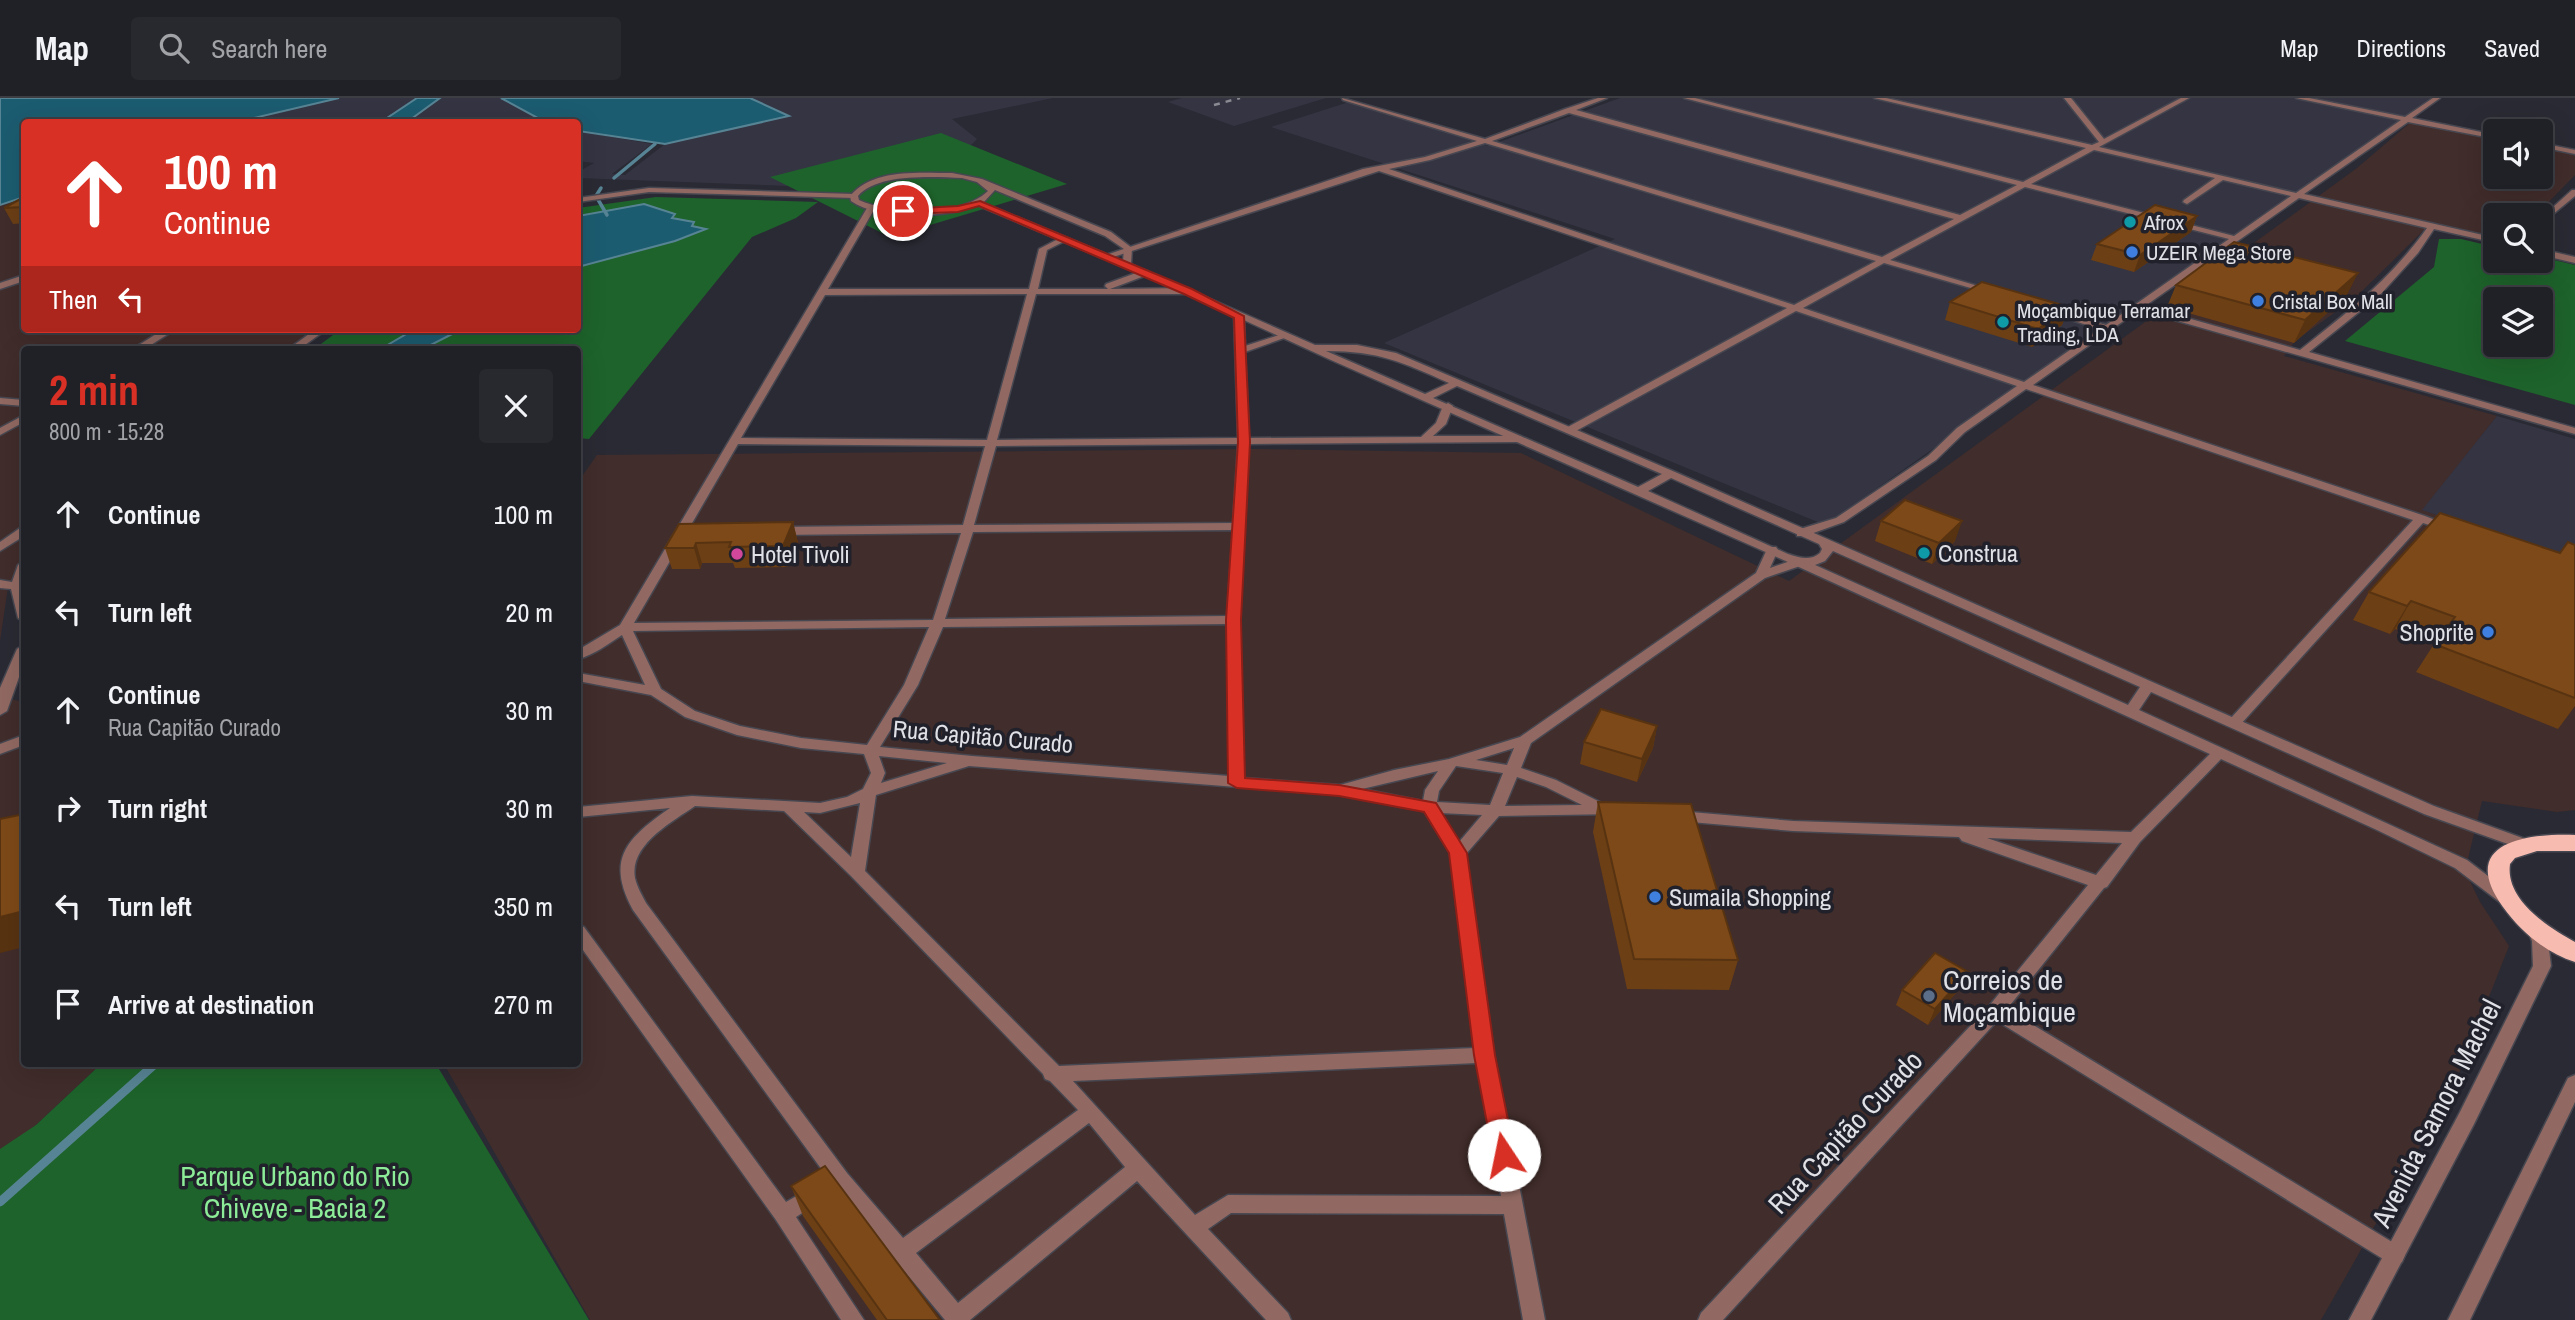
<!DOCTYPE html>
<html lang="en">
<head>
<meta charset="utf-8">
<style>
	body { margin:0; font-family:"Archivo Narrow",sans-serif; background:#28282f; color:#f1f3f6; height:100vh; display:flex; flex-direction:column; font-size:26px; white-space:nowrap }
	* { box-sizing:border-box; margin:0 }
	p { font-size:23px; color:#a2a3a7 }
	.icon { flex:none; width:38px; height:38px; fill:none; stroke:currentColor; stroke-width:2; stroke-linecap:round; stroke-linejoin:round }
	.map { position:relative; flex:1; overflow:hidden }
	.drawer { position:absolute; left:21px; top:248px; width:560px; height:721px; display:flex; flex-direction:column; background:#202027; border-radius:7px; box-shadow:0 7px 28px #0002,0 0 0 2px #3d3e44 }
	.drawer>* { flex:none }
	.guide { position:absolute; left:21px; top:21px; width:560px; height:214px; border-radius:7px; box-shadow:0 7px 28px #0002,0 0 0 2px #3d3e44; background:#d93025; color:#fff; overflow:hidden }
	.controls { position:absolute; left:2483px; top:21px; display:grid; gap:14px }
	.controls a { display:grid; place-items:center; width:70px; height:70px; border-radius:7px; background:#202027; box-shadow:0 7px 28px #0002,0 0 0 2px #3d3e44; font-size:35px }
	.pin { position:absolute; display:grid; place-items:center; width:60px; height:60px; color:#fff; margin:-30px; border:4px solid #fff; border-radius:50%; box-shadow:0 2px 7px #0007 }
	.me { position:absolute; width:77px; margin:-38px; rotate:349deg; stroke-linejoin:round; filter:drop-shadow(0 0 5px #0008) }
	.turn { display:flex; align-items:center; gap:24px; height:147px; padding:0 28px; font-size:32px }
	.turn .icon { width:91px; height:91px; stroke-width:2.5 }
	.turn b { display:block; font-size:49px; line-height:60px }
	.then { display:flex; align-items:center; height:66px; padding:0 28px; background:#0003; gap:14px; font-size:26px }
	.round { display:grid; place-items:center; flex:none; width:74px; height:74px; border-radius:7px; background:#28282f }
	.headline { display:flex; align-items:center; justify-content:space-between; height:119px; padding:0 28px }
	h1 { font-size:42px; font-weight:800; line-height:52px; color:#d93025 }
	ul { padding:0; list-style:none }
	li { display:flex; align-items:center; gap:21px; height:98px; padding:0 28px }
	li div { flex:1 }
	li b { display:block; font-size:26px }
	li em { font-style:normal }
	header { display:flex; align-items:center; gap:42px; box-sizing:border-box; height:98px; padding:0 35px; background:#202027; border-bottom:2px solid #3d3e44 }
	header strong { font-size:33px }
	nav { display:flex; gap:38px; margin-inline-start:auto; font-size:24px }
	.search { width:490px; height:63px; background:#28282f; display:flex; align-items:center; gap:18px; box-sizing:border-box; padding:0 24px; border-radius:7px; color:#a2a3a7; font-size:26px }
	.map>svg:first-child { display:block }
	.commercial { fill:#412d2b }
	.built { fill:#343443 }
	.green { fill:#1e632b; fill-rule:evenodd }
	.water { fill:#1c5c70; stroke:#578494; stroke-width:2 }
	.lines { fill:none; stroke-linecap:round; stroke-linejoin:round }
	.stream-far1 { stroke:#578494; stroke-width:3.5 }
	.stream { stroke:#578494; stroke-width:9 }
	.minor-casing { stroke:#474751; stroke-width:3 }
	.tertiary-casing { stroke:#474751; stroke-width:3 }
	.trunk-casing { stroke:#474751; stroke-width:3 }
	.minor { fill:#916962; fill-rule:evenodd }
	.tertiary { fill:#916962; fill-rule:evenodd }
	.trunk { fill:#f8bbb0; fill-rule:evenodd }
	.rail { stroke:#8a8a92; stroke-width:2.5; stroke-dasharray:6 6; stroke-linecap:butt }
	.wall { fill:#6c3f15 }
	.shaded-wall { fill:#583311 }
	.building { fill:#7d4918; stroke:#583311; stroke-width:2 }
	.route { fill:#d93025; stroke:#8d1f18; stroke-width:2 }
	.culture-dot { fill:#0f9aa8; stroke:#20212a; stroke-width:2.5 }
	.shop-dot { fill:#3f7fe0; stroke:#20212a; stroke-width:2.5 }
	.hotel-dot { fill:#d1479c; stroke:#20212a; stroke-width:2.5 }
	.service-dot { fill:#5c6f8a; stroke:#20212a; stroke-width:2.5 }
	.labels { text-anchor:middle; dominant-baseline:central; stroke-width:7; stroke-linejoin:round; paint-order:stroke }
	.far-poi-label { font-size:21px; fill:#e0e0e7; stroke:#20212a; text-anchor:start }
	.poi-label { font-size:24px; fill:#e0e0e7; stroke:#20212a; text-anchor:start }
	.street-label { font-size:24px; fill:#e0e0e7; stroke:#20212a }
	.near-poi-label { font-size:28px; fill:#e0e0e7; stroke:#20212a; text-anchor:start }
	.near-street-label { font-size:28px; fill:#e0e0e7; stroke:#20212a }
	.near-park-label { font-size:28px; fill:#8cec98; stroke:#20212a }
</style>
</head>
<body>
<header>
<strong>Map</strong>
<div class="search"><svg class="icon" aria-label="search" viewBox="0 0 24 24"><circle cx="10" cy="10" r="6"/><path d="M15 15l6 6"/></svg>Search here</div>
<nav><a>Map</a><a>Directions</a><a>Saved</a></nav>
</header>
<div class="map">
<svg width="2575" height="1222" viewBox="0 0 2575 1222">
	<rect width="100%" height="100%" fill="#2a2a34"/>
	<g class="commercial">
		<polygon points="2411,24 2495,41 2496,79 2541,79 2541,50 2575,56 2575,77 2536,117 2496,117 2495,139 2431,125 2355,200 2295,243 2284,258 2497,318 2423,412 2575,464 2575,712 2557,714 2482,703 2465,773 2480,804 2509,848 2453,990 2321,1222 590,1222 444,966 578,966 578,384 597,357 1252,351 1521,355 1789,483 2357,70"/>
		<polygon points="24,99 24,231 327,231 297,252 24,252 24,466 8,489 0,543 0,107"/>
		<polygon points="0,599 24,604 24,966 101,966 36,1027 0,1054"/>
	</g>
	<g class="built">
		<polygon points="339,0 501,0 545,24 237,24"/>
		<polygon points="750,0 1053,0 952,21 977,41 969,49 841,90 578,80 578,74 594,65 578,63 578,33 652,46 612,76 625,77 665,46 788,18"/>
		<polygon points="1182,0 1326,0 1234,28 1168,4"/>
		<polygon points="1620,0 2430,0 1825,427 1384,245 1615,141 1271,29 1349,4 1488,48"/>
		<polygon points="2497,318 2575,341 2575,464 2422,412"/>
	</g>
	<g class="green">
		<polygon points="941,35 1067,86 890,139 770,79"/>
		<polygon points="656,99 818,104 796,120 752,139 589,341 578,340 578,252 313,252 341,231 578,231 578,110"/>
		<path d="M 2439,141 L 2461,141 L 2495,149 L 2496,163 L 2541,163 L 2541,159 L 2575,167 L 2575,307 L 2345,243 L 2434,169 ZM 2496,201 L 2541,201 L 2541,247 L 2496,247 Z"/>
		<polygon points="101,966 436,966 589,1222 0,1222 0,1051 36,1027"/>
	</g>
	<g class="water">
		<polygon points="0,0 339,0 237,24 24,24 24,99 0,107"/>
		<polygon points="417,0 440,0 407,24 381,24"/>
		<polygon points="501,0 750,0 789,18 665,46 578,33 578,24 545,24"/>
		<polygon points="644,106 675,116 672,120 694,124 692,128 706,131 675,143 578,169 578,118"/>
		<polygon points="415,231 462,231 421,252 379,252"/>
	</g>
	<g class="lines">
		<g class="stream-far1">
			<polyline points="614,80 655,46"/>
			<polyline points="601,90 596,98 607,117"/>
		</g>
		<polyline class="stream" points="0,1104 155,966"/>
		<g class="minor-casing">
			<g id="minor">
				<path d="M 1342,0 L 1485,41 L 1565,11 L 1598,0 L 1607,0 L 1576,12 L 1960,117 L 2017,87 L 1684,0 L 1695,0 L 2023,84 L 2086,50 L 1874,0 L 1886,0 L 2092,47 L 2099,44 L 2064,0 L 2071,0 L 2104,41 L 2181,0 L 2189,0 L 2099,49 L 2296,95 L 2401,22 L 2296,0 L 2309,0 L 2405,19 L 2433,0 L 2440,0 L 2412,20 L 2496,37 L 2496,41 L 2408,24 L 2304,96 L 2496,140 L 2496,145 L 2434,131 L 2418,155 L 2379,198 L 2309,254 L 2575,330 L 2575,336 L 2139,212 L 2033,287 L 2425,418 L 2453,429 L 2447,433 L 2423,425 L 2240,627 L 2230,627 L 2228,624 L 2230,621 L 2413,422 L 2026,291 L 1965,334 L 1936,362 L 1844,424 L 1805,438 L 1797,438 L 1797,432 L 1836,420 L 1928,358 L 1957,330 L 2017,288 L 1796,213 L 1574,334 L 1566,334 L 1566,330 L 1787,210 L 1379,73 L 1107,161 L 1100,159 L 1363,71 L 1425,59 L 1477,43 L 1343,2 ZM 1569,15 L 1954,121 L 1882,159 L 1492,43 ZM 1485,45 L 1876,163 L 1794,207 L 1389,71 L 1430,62 ZM 2094,52 L 2215,80 L 2184,102 L 2183,104 L 2187,106 L 2223,82 L 2291,98 L 2234,138 L 2031,86 ZM 2025,89 L 2229,141 L 2106,227 L 2045,210 L 2045,214 L 2100,231 L 2024,284 L 1803,210 L 1884,165 L 1995,197 L 1995,193 L 1890,162 ZM 2299,100 L 2427,130 C 2390,182 2349,213 2300,252 L 2145,208 Z"/>
				<polygon points="2541,45 2575,52 2575,56 2541,49"/>
				<polygon points="649,90 854,96 858,98 854,100 649,94 578,104 578,100"/>
				<polygon points="2572,92 2575,92 2575,98 2541,126 2541,120"/>
				<path d="M 871,108 L 875,110 L 828,191 L 1029,191 L 1039,151 L 1062,139 L 1066,141 L 1065,143 L 1047,152 L 1038,191 L 1108,191 L 1105,188 L 1106,186 L 1144,172 L 1147,173 L 1147,177 L 1110,191 L 1188,190 L 1192,193 L 1188,196 L 1036,196 L 997,342 L 1238,340 L 1234,218 L 1239,215 L 1244,218 L 1245,248 L 1285,235 L 1290,238 L 1245,254 L 1249,340 L 1421,339 L 1436,325 L 1443,308 L 1448,305 L 1453,308 L 1446,326 L 1433,338 L 1520,338 L 1525,341 L 1520,344 L 1249,346 L 1239,522 L 1244,680 L 1340,687 L 1394,672 L 1449,661 L 1520,639 L 1756,475 L 1768,449 L 1776,449 L 1778,452 L 1770,470 L 1799,460 L 1805,464 L 1803,467 L 1765,480 L 1531,645 L 1521,670 L 1556,682 L 1606,707 L 1618,708 L 1621,712 L 1618,716 L 1499,718 L 1466,756 L 1494,957 L 1545,1222 L 1523,1222 L 1504,1116 L 1231,1115 L 1208,1131 L 1288,1215 L 1291,1222 L 1266,1222 L 1137,1083 L 970,1222 L 945,1222 L 833,1087 L 633,812 C 605,761 627,740 670,710 L 578,719 L 578,709 L 692,698 L 820,705 L 847,699 L 863,691 L 871,675 L 864,656 L 801,650 L 737,637 L 685,619 L 651,597 L 578,583 L 578,575 L 645,587 L 622,537 C 608,546 594,557 578,561 L 578,552 L 620,527 L 867,110 ZM 1027,196 L 987,342 L 741,340 L 825,197 ZM 738,346 L 985,348 L 963,427 L 776,429 L 770,433 L 776,437 L 961,435 L 933,522 L 634,525 ZM 1238,346 L 1233,425 L 974,427 L 996,348 ZM 1233,432 L 1227,518 L 945,521 L 973,434 ZM 1227,526 L 1229,678 L 972,658 L 880,649 L 918,587 L 943,529 ZM 929,529 L 904,587 L 867,647 L 801,640 L 740,628 L 695,613 L 661,591 L 633,533 ZM 1514,650 L 1507,667 L 1476,662 ZM 879,658 L 947,665 L 881,685 L 885,675 ZM 969,668 L 1339,697 L 1424,713 L 1450,755 L 1475,950 L 1059,968 L 865,773 L 876,697 ZM 1456,668 L 1503,675 L 1490,707 L 1437,704 L 1439,693 ZM 1438,673 L 1425,692 L 1423,703 L 1362,691 ZM 1517,679 L 1546,689 L 1582,707 L 1505,708 ZM 860,705 L 851,759 L 804,714 L 820,715 ZM 695,708 L 784,713 L 851,778 L 1043,976 L 1045,981 L 1050,983 L 1078,1012 L 903,1140 L 847,1075 L 646,805 C 642,797 637,789 635,780 C 629,747 672,724 695,708 ZM 1440,715 L 1482,717 L 1459,744 ZM 1477,965 L 1501,1098 L 1228,1097 L 1195,1117 L 1073,983 ZM 1089,1025 L 1125,1069 L 958,1205 L 916,1155 Z"/>
				<polygon points="2541,151 2575,159 2575,165 2541,157"/>
				<polygon points="24,177 24,183 0,191 0,185"/>
				<polygon points="164,231 176,231 143,252 131,252"/>
				<polygon points="316,231 327,231 298,252 287,252"/>
				<polygon points="0,300 24,302 24,308 0,306"/>
				<polygon points="24,317 24,324 0,337 0,330"/>
				<polygon points="20,430 24,430 24,438 0,453 0,444"/>
				<polygon points="24,463 24,524 18,520 11,491 0,490 0,482 12,484 18,467"/>
				<polygon points="24,547 24,565 7,613 0,617 0,590 17,551"/>
				<polygon points="24,637 24,647 0,656 0,646"/>
				<path d="M 2219,650 L 2224,652 L 2226,655 L 2224,658 L 2140,744 L 2107,789 L 2104,790 L 2007,911 L 2402,1150 L 2405,1157 L 2402,1164 L 2395,1167 L 2388,1164 L 1997,923 L 1723,1222 L 1698,1222 L 1701,1215 L 1989,908 L 2088,787 L 1962,743 L 1959,739 L 1793,733 L 1679,723 L 1674,722 L 1671,718 L 1674,714 L 1679,713 L 1793,723 L 2131,734 L 2214,652 ZM 1987,740 L 2122,745 L 2096,777 Z"/>
				<polygon points="578,827 584,829 786,1104 814,1088 821,1091 824,1097 821,1103 796,1119 864,1222 841,1222 776,1122 578,845"/>
			</g>
		</g>
		<g class="tertiary-casing">
			<g id="tertiary">
				<path d="M 952,75 L 982,81 L 1111,134 L 1132,150 L 1131,166 L 1315,247 L 1357,247 L 1396,255 L 1675,374 L 2434,708 L 2528,742 L 2530,746 L 2528,750 L 2522,751 L 2424,716 L 2151,594 L 2139,612 L 2467,762 L 2513,797 L 2515,801 L 2513,805 L 2501,805 L 2455,770 L 2377,732 L 1768,455 L 1331,262 L 1185,195 L 977,107 C 946,120 879,123 851,103 L 850,98 C 873,70 919,75 952,75 ZM 962,80 L 977,84 L 988,93 C 961,119 891,117 859,102 L 858,98 C 878,75 933,79 962,80 ZM 995,92 L 1105,138 L 1124,151 L 1123,163 L 983,105 ZM 1326,253 C 1379,253 1402,264 1449,285 L 1425,296 ZM 1457,288 L 1662,376 L 1638,389 L 1433,300 ZM 1671,380 L 1819,446 L 1822,451 L 1820,455 C 1811,463 1799,460 1788,456 L 1648,393 ZM 1833,453 L 2140,589 L 2128,607 L 1815,467 L 1825,463 Z"/>
				<polygon points="2535,825 2541,827 2548,843 2551,868 2474,1026 2371,1222 2349,1222 2460,1014 2533,868 2532,843 2527,831 2529,827"/>
				<polygon points="2575,977 2575,1004 2470,1222 2448,1222 2568,980"/>
			</g>
		</g>
		<g class="trunk-casing">
			<path id="trunk" d="M 2575,737 L 2575,753 L 2537,753 L 2515,760 L 2510,766 C 2505,802 2548,829 2575,844 L 2575,864 C 2546,855 2520,833 2503,809 C 2457,745 2525,735 2575,737 Z"/>
		</g>
		<use href="#minor" class="minor"/>
		<use href="#tertiary" class="tertiary"/>
		<use href="#trunk" class="trunk"/>
		<polyline class="rail" points="1214,7 1240,0"/>
	</g>
	<g class="wall">
		<polygon points="24,99 24,125 13,126 4,110"/>
		<polygon points="2197,118 2191,134 2134,174 2091,162 2097,146"/>
		<polygon points="2176,187 2347,197 2294,245 2167,209"/>
		<polygon points="1950,204 2069,209 2062,227 2032,249 1945,222"/>
		<polygon points="1881,423 1955,443 1932,466 1875,443"/>
		<polygon points="793,424 798,445 788,469 735,470 733,465 702,465 700,471 672,471 665,450"/>
		<polygon points="2575,447 2575,608 2558,631 2416,574 2434,546 2395,531 2390,536 2353,522 2369,494 2560,455"/>
		<polygon points="1657,628 1653,650 1637,684 1580,666 1584,644"/>
		<polygon points="1598,704 1738,862 1729,892 1627,891 1593,734"/>
		<polygon points="1961,889 1928,927 1896,907 1902,892"/>
		<polygon points="791,1088 940,1222 877,1222 803,1118"/>
	</g>
	<g class="shaded-wall">
		<polygon points="2197,118 2191,134 2134,174 2140,157"/>
		<polygon points="2358,175 2347,197 2294,245 2305,222"/>
		<polygon points="2069,209 2062,227 2032,249 2038,231"/>
		<polygon points="1962,423 1955,443 1932,466 1939,445"/>
		<polygon points="793,424 798,445 788,469 783,448"/>
		<polygon points="696,445 702,465 700,471 694,450"/>
		<polygon points="2411,503 2395,531 2390,536 2407,508"/>
		<polygon points="1657,628 1653,650 1637,684 1642,661"/>
		<polygon points="24,813 24,849 0,855 0,819"/>
		<polygon points="1968,874 1961,889 1928,927 1935,911"/>
	</g>
	<g class="building">
		<polygon points="24,99 24,109 4,110"/>
		<polygon points="2155,107 2197,118 2140,157 2097,146"/>
		<polygon points="2234,144 2358,175 2305,222 2176,187"/>
		<polygon points="1982,184 2069,209 2038,231 1950,204"/>
		<polygon points="1905,402 1962,423 1939,445 1881,423"/>
		<polygon points="2440,415 2560,455 2568,444 2575,447 2575,600 2434,546 2455,519 2411,503 2407,508 2369,494"/>
		<polygon points="793,424 783,448 729,449 731,444 696,445 694,450 665,450 679,426"/>
		<polygon points="1601,611 1657,628 1642,661 1584,644"/>
		<polygon points="1598,704 1691,706 1738,862 1634,861"/>
		<polygon points="24,716 24,813 0,819 0,721"/>
		<polygon points="1935,855 1968,874 1935,911 1902,892"/>
		<polygon points="825,1068 940,1222 887,1222 791,1088"/>
	</g>
	<polygon class="route" points="980,103 1192,191 1244,218 1250,344 1241,522 1245,680 1339,687 1436,705 1467,755 1495,957 1515,1057 1511,1064 1504,1066 1496,1064 1493,1057 1474,957 1449,755 1424,714 1339,698 1237,690 1228,685 1226,522 1238,344 1234,220 1184,196 979,108 958,114 903,116 899,113 903,111 958,108"/>
	<g class="culture-dot">
		<circle cx="2130" cy="124" r="7"/>
		<circle cx="2003" cy="224" r="7"/>
		<circle cx="1924" cy="455" r="7"/>
	</g>
	<g class="shop-dot">
		<circle cx="2132" cy="154" r="7"/>
		<circle cx="2258" cy="203" r="7"/>
		<circle cx="2488" cy="534" r="7"/>
		<circle cx="1655" cy="799" r="7"/>
	</g>
	<circle class="hotel-dot" cx="737" cy="456" r="7"/>
	<circle class="service-dot" cx="1929" cy="898" r="7"/>
	<g class="labels">
		<g class="far-poi-label">
			<text x="2144" y="124">Afrox</text>
			<text x="2146" y="154">UZEIR Mega Store</text>
			<text x="2272" y="203">Cristal Box Mall</text>
			<text x="2017" y="212">Moçambique Terramar<tspan x="2017" dy="24">Trading, LDA</tspan></text>
		</g>
		<g class="poi-label">
			<text x="1938" y="455">Construa</text>
			<text x="751" y="456">Hotel Tivoli</text>
			<text x="2474" y="534" text-anchor="end">Shoprite</text>
			<text x="1669" y="799">Sumaila Shopping</text>
		</g>
		<g class="street-label">
			<text transform="translate(983 638) rotate(5)">Rua Capitão Curado</text>
		</g>
		<g class="near-poi-label">
			<text x="1943" y="882">Correios de<tspan x="1943" dy="32">Moçambique</tspan></text>
		</g>
		<g class="near-street-label">
			<text transform="translate(2436 1015) rotate(-63)">Avenida Samora Machel</text>
			<text transform="translate(1845 1034) rotate(-47)">Rua Capitão Curado</text>
		</g>
		<g class="near-park-label">
			<text x="295" y="1078">Parque Urbano do Rio<tspan x="295" dy="32">Chiveve - Bacia 2</tspan></text>
		</g>
	</g>
</svg>
<div class="controls">
<a><svg class="icon" aria-label="sound" viewBox="0 0 24 24"><path d="M4 9h4l5-4v14l-5-4H4zM17 9q2 3 0 6"/></svg></a>
<a><svg class="icon" aria-label="search" viewBox="0 0 24 24"><circle cx="10" cy="10" r="6"/><path d="M15 15l6 6"/></svg></a>
<a><svg class="icon" aria-label="layers" viewBox="0 0 24 24"><path d="M12 4l9 5-9 5-9-5zM3 14l9 5 9-5"/></svg></a>
</div>
<div class="pin" style="left:903px;top:113px;background:#d93025"><svg class="icon" aria-label="arrive" viewBox="0 0 24 24"><path d="M6 21V4h12l-3 4 3 4H6"/></svg></div>
<svg class="me" style="left:1504px;top:1057px" viewBox="-20 -20 40 40"><circle r="19" fill="#fff"/><path d="M0-13L10 11 0 6-10 11z" fill="#d93025"/></svg>
<div class="guide">
<div class="turn"><svg class="icon" aria-label="ahead" viewBox="0 0 24 24"><path d="M12 20V5M6 11l6-6 6 6"/></svg><div><b>100 m</b>Continue</div></div>
<div class="then">Then<svg class="icon" aria-label="left" viewBox="0 0 24 24"><path d="M17 20v-9H6M10 6l-5 5 5 5"/></svg></div>
</div>
<section class="drawer">
<div class="headline"><div><h1>2 min</h1><p>800 m · 15:28</p></div><a class="round"><svg class="icon" aria-label="close" viewBox="0 0 24 24"><path d="M6 6l12 12M18 6L6 18"/></svg></a></div>
<ul>
<li><svg class="icon" aria-label="ahead" viewBox="0 0 24 24"><path d="M12 20V5M6 11l6-6 6 6"/></svg><div><b>Continue</b></div><em>100 m</em></li>
<li><svg class="icon" aria-label="left" viewBox="0 0 24 24"><path d="M17 20v-9H6M10 6l-5 5 5 5"/></svg><div><b>Turn left</b></div><em>20 m</em></li>
<li><svg class="icon" aria-label="ahead" viewBox="0 0 24 24"><path d="M12 20V5M6 11l6-6 6 6"/></svg><div><b>Continue</b><p>Rua Capitão Curado</p></div><em>30 m</em></li>
<li><svg class="icon" aria-label="right" viewBox="0 0 24 24"><path d="M7 20v-9h11M14 6l5 5-5 5"/></svg><div><b>Turn right</b></div><em>30 m</em></li>
<li><svg class="icon" aria-label="left" viewBox="0 0 24 24"><path d="M17 20v-9H6M10 6l-5 5 5 5"/></svg><div><b>Turn left</b></div><em>350 m</em></li>
<li><svg class="icon" aria-label="arrive" viewBox="0 0 24 24"><path d="M6 21V4h12l-3 4 3 4H6"/></svg><div><b>Arrive at destination</b></div><em>270 m</em></li>
</ul>
</section>
</div>
</body>
</html>
